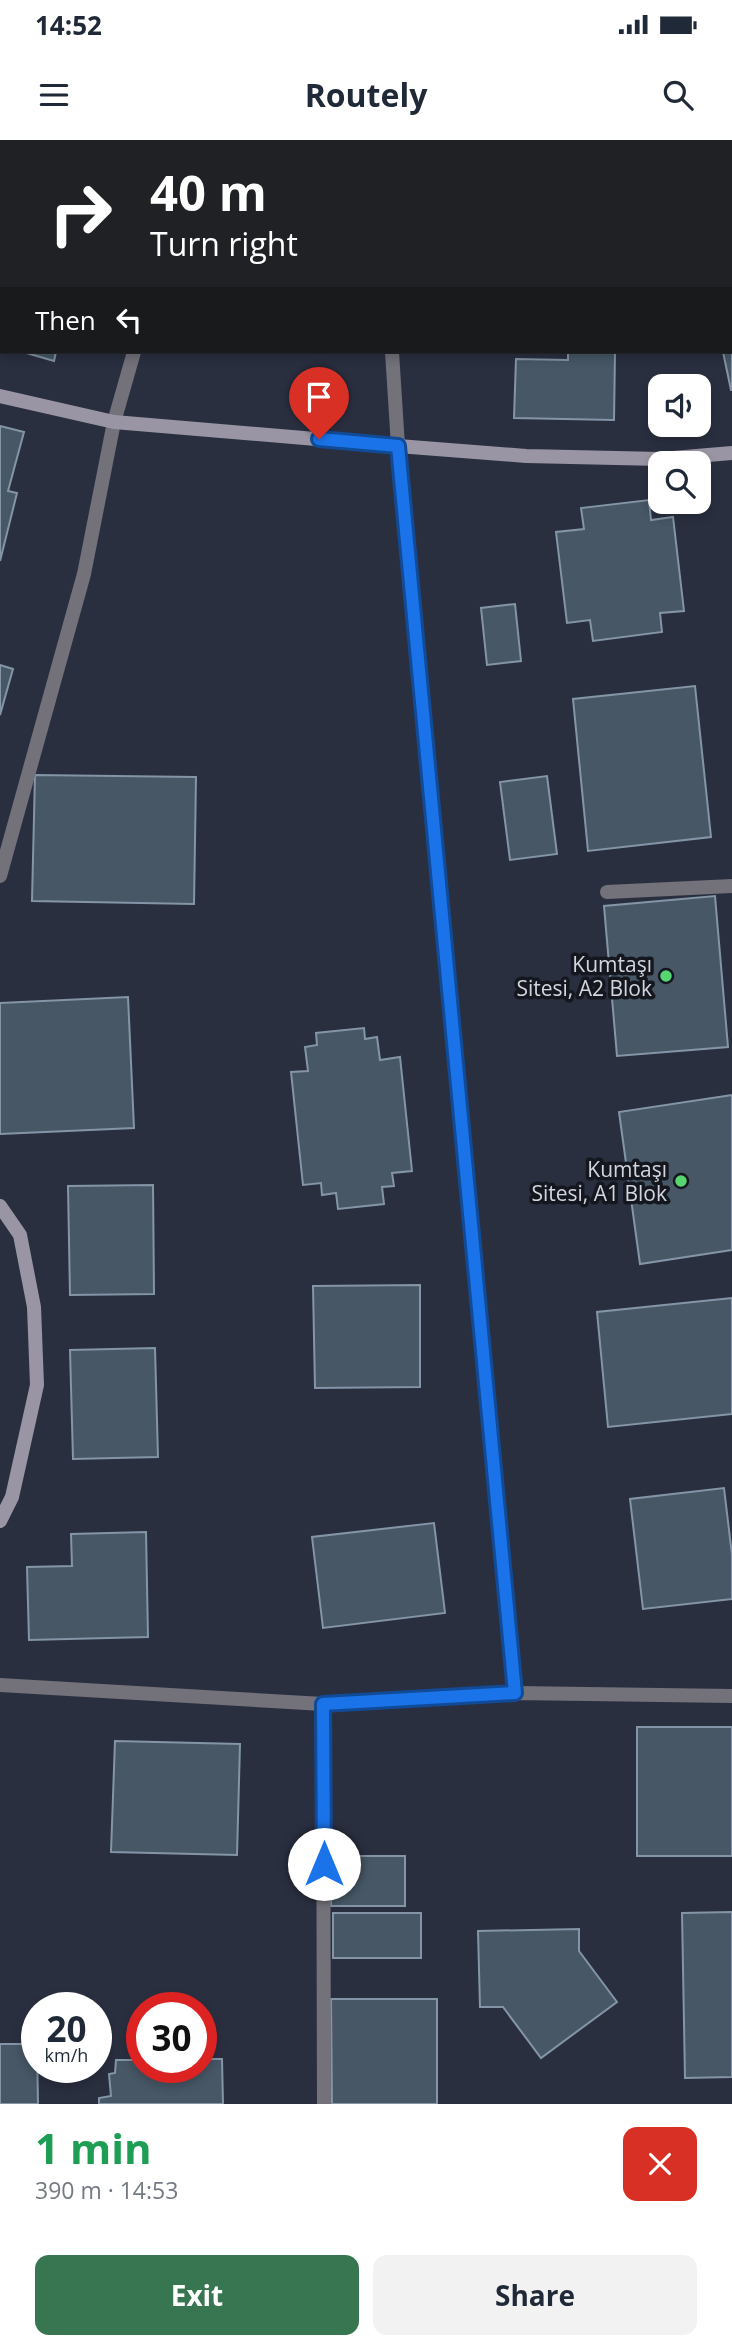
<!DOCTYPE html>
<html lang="en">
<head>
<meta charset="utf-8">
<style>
	body { margin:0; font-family:"Open Sans",sans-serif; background:#f2f2f3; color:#1f2937; height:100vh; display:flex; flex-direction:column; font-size:26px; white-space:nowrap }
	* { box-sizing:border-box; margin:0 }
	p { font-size:23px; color:#747a83 }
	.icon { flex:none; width:38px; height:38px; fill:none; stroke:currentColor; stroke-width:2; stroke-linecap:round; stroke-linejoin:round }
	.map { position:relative; height:1964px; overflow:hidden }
	.panel { display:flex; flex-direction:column; background:#fff; flex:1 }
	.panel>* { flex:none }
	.banner { position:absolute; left:0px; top:0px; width:733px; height:214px; box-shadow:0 4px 10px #0003; background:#202124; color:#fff; overflow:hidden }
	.fabs { position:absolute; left:648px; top:234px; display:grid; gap:14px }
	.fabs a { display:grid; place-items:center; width:63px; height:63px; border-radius:14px; background:#fff; box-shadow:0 4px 10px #0003; font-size:35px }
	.speed { position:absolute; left:21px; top:1852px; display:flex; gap:14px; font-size:35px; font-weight:700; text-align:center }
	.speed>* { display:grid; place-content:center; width:91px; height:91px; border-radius:50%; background:#fff; box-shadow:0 4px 10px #0003; line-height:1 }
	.speed small { font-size:18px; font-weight:400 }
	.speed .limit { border:10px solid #d22; background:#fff; color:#111 }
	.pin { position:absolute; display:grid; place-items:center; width:60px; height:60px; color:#fff; margin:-72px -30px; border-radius:50% 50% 50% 0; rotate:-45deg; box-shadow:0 0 7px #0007 }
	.pin .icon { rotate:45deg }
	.me { position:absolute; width:77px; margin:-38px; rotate:0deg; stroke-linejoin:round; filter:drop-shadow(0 0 5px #0008) }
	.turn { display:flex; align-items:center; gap:24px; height:147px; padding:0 35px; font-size:32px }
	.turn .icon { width:91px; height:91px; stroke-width:2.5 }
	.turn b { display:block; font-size:49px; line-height:60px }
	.then { display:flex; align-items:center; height:66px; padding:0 35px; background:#0003; gap:14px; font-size:26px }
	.round { display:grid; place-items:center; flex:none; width:74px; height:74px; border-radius:14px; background:#f2f2f3 }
	.overview { display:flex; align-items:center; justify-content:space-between; height:119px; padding:0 35px }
	h1 { font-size:42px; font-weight:700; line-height:52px; color:#1e9e55 }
	.action { display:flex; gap:14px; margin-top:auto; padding:14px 35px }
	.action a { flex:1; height:80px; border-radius:14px; background:#387651; color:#fff; font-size:28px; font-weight:700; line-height:80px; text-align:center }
	.action a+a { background:#f2f2f3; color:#1f2937 }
	.status { display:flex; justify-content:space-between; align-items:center; height:49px; padding:0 35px; background:#fff; direction:ltr }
	.status svg { height:19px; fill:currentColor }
	header { display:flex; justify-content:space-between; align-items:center; height:91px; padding:0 35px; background:#fff; font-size:32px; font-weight:700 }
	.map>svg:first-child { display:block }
	.building { fill:#475766; stroke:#8395a6; stroke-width:2 }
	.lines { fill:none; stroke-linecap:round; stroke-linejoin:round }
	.lane { stroke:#73717a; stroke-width:14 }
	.street { stroke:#73717a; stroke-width:14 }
	.secondary { stroke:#9995a4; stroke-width:14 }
	.route-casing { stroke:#114b97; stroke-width:18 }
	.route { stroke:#1a73e8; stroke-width:12 }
	.poi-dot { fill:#57d570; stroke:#15171f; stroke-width:2.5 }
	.labels { text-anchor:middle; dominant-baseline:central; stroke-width:7; stroke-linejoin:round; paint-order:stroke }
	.poi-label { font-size:21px; fill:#d2d5e0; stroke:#15171f; text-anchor:end }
</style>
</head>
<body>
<div class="status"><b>14:52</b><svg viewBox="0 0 49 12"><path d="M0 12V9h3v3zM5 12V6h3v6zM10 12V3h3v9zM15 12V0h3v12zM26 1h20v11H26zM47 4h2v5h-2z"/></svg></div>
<header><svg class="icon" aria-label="menu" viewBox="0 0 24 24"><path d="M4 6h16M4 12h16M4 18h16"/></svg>Routely<svg class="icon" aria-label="search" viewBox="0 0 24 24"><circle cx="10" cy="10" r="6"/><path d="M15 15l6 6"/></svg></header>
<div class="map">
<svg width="732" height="1964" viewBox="0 0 732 1964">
	<rect width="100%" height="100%" fill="#2a2f40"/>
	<g class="building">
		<polygon points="2,116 2,206 0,205"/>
		<polygon points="732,152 732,250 731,250 723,212 732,212"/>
		<polygon points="23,212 56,212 54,221"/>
		<polygon points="568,212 615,212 614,280 514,278 516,219 568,220"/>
		<polygon points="0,286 24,292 8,351 17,353 0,421"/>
		<polygon points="649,360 651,380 673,377 684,471 660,473 662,492 593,501 590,480 567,483 556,392 584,389 581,368"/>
		<polygon points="515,464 521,521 487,525 481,468"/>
		<polygon points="0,525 13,529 0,575"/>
		<polygon points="695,546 711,697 588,711 573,559"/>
		<polygon points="35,635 196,637 194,764 32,761"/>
		<polygon points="547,636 557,714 510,720 500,642"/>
		<polygon points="715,756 728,907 617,916 604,766"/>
		<polygon points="128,857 134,988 0,994 0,863"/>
		<polygon points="364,888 365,899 377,897 380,920 400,917 412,1031 392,1033 394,1046 382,1047 384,1064 338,1069 336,1053 322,1055 321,1043 303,1045 291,932 308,931 305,907 317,905 316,893"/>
		<polygon points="732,955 732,1110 640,1124 619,972"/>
		<polygon points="153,1045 154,1154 70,1155 68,1046"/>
		<polygon points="420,1145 420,1247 315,1248 313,1146"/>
		<polygon points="732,1158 732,1274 608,1287 597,1172"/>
		<polygon points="155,1208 158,1317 73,1319 70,1210"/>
		<polygon points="724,1348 732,1415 732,1459 643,1469 630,1359"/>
		<polygon points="434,1383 445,1473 323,1488 312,1397"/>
		<polygon points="146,1392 148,1497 29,1500 27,1427 72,1426 71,1394"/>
		<rect x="637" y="1587" width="95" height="129"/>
		<polygon points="115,1601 240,1604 237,1715 111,1712"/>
		<polygon points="332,1716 405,1716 405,1766 331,1766"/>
		<polygon points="732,1772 732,1937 685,1938 682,1773"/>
		<rect x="333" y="1773" width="88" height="45"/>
		<polygon points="579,1789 579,1811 617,1862 541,1918 503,1867 480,1867 478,1791"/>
		<polygon points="331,1859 437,1859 437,1964 332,1964"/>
		<polygon points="0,1904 37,1904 38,1964 0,1964"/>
		<polygon points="201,1919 222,1919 223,1964 99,1964 99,1958 111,1956 109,1934 115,1933 116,1920 142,1920 142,1927 201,1927"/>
	</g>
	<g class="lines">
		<polyline class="lane" points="607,752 732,746"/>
		<g class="street">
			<polyline points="370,0 370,2"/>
			<polyline points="193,2 194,0"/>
			<polyline points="392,212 398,306 515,1553"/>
			<polyline points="0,736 84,434 114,282 134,212"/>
			<polyline points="0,1545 323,1564 515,1553 732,1556"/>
			<polyline points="323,1564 324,1964"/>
		</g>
		<g class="secondary">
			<polyline points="0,256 114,282 398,306 526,316 661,319 732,313"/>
			<polyline points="0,1066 20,1095 34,1167 37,1245 12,1357 0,1381"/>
		</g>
	</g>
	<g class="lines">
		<g class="route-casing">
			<polyline id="route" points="319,299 398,306 515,1553 323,1564 324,1724"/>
		</g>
		<use href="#route" class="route"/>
	</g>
	<g class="poi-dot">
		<circle cx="666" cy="836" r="7"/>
		<circle cx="681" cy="1041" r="7"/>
	</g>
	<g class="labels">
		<g class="poi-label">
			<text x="652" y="824">Kumtaşı<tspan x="652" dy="24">Sitesi, A2 Blok</tspan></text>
			<text x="667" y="1029">Kumtaşı<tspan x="667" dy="24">Sitesi, A1 Blok</tspan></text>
		</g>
	</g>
</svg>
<div class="fabs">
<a><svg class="icon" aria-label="sound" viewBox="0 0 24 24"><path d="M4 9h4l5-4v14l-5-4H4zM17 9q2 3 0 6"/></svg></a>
<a><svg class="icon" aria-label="search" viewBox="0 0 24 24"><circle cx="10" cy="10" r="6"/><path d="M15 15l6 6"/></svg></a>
</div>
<div class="speed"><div>20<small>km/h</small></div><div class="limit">30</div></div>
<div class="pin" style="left:319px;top:299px;background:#d93025"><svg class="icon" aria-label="arrive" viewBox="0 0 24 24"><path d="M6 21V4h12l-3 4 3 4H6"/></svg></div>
<svg class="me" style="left:324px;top:1724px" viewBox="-20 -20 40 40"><circle r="19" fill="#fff"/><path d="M0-13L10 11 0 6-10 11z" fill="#1a73e8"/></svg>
<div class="banner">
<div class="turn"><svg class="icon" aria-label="right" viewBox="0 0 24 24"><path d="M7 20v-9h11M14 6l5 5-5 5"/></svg><div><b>40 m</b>Turn right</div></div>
<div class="then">Then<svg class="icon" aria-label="left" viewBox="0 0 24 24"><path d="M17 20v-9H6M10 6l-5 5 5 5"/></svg></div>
</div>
</div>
<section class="panel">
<div class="overview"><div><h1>1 min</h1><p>390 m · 14:53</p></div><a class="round" style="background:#d93025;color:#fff"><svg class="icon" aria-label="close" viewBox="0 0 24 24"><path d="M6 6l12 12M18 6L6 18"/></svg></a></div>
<div class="action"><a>Exit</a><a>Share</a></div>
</section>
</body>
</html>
